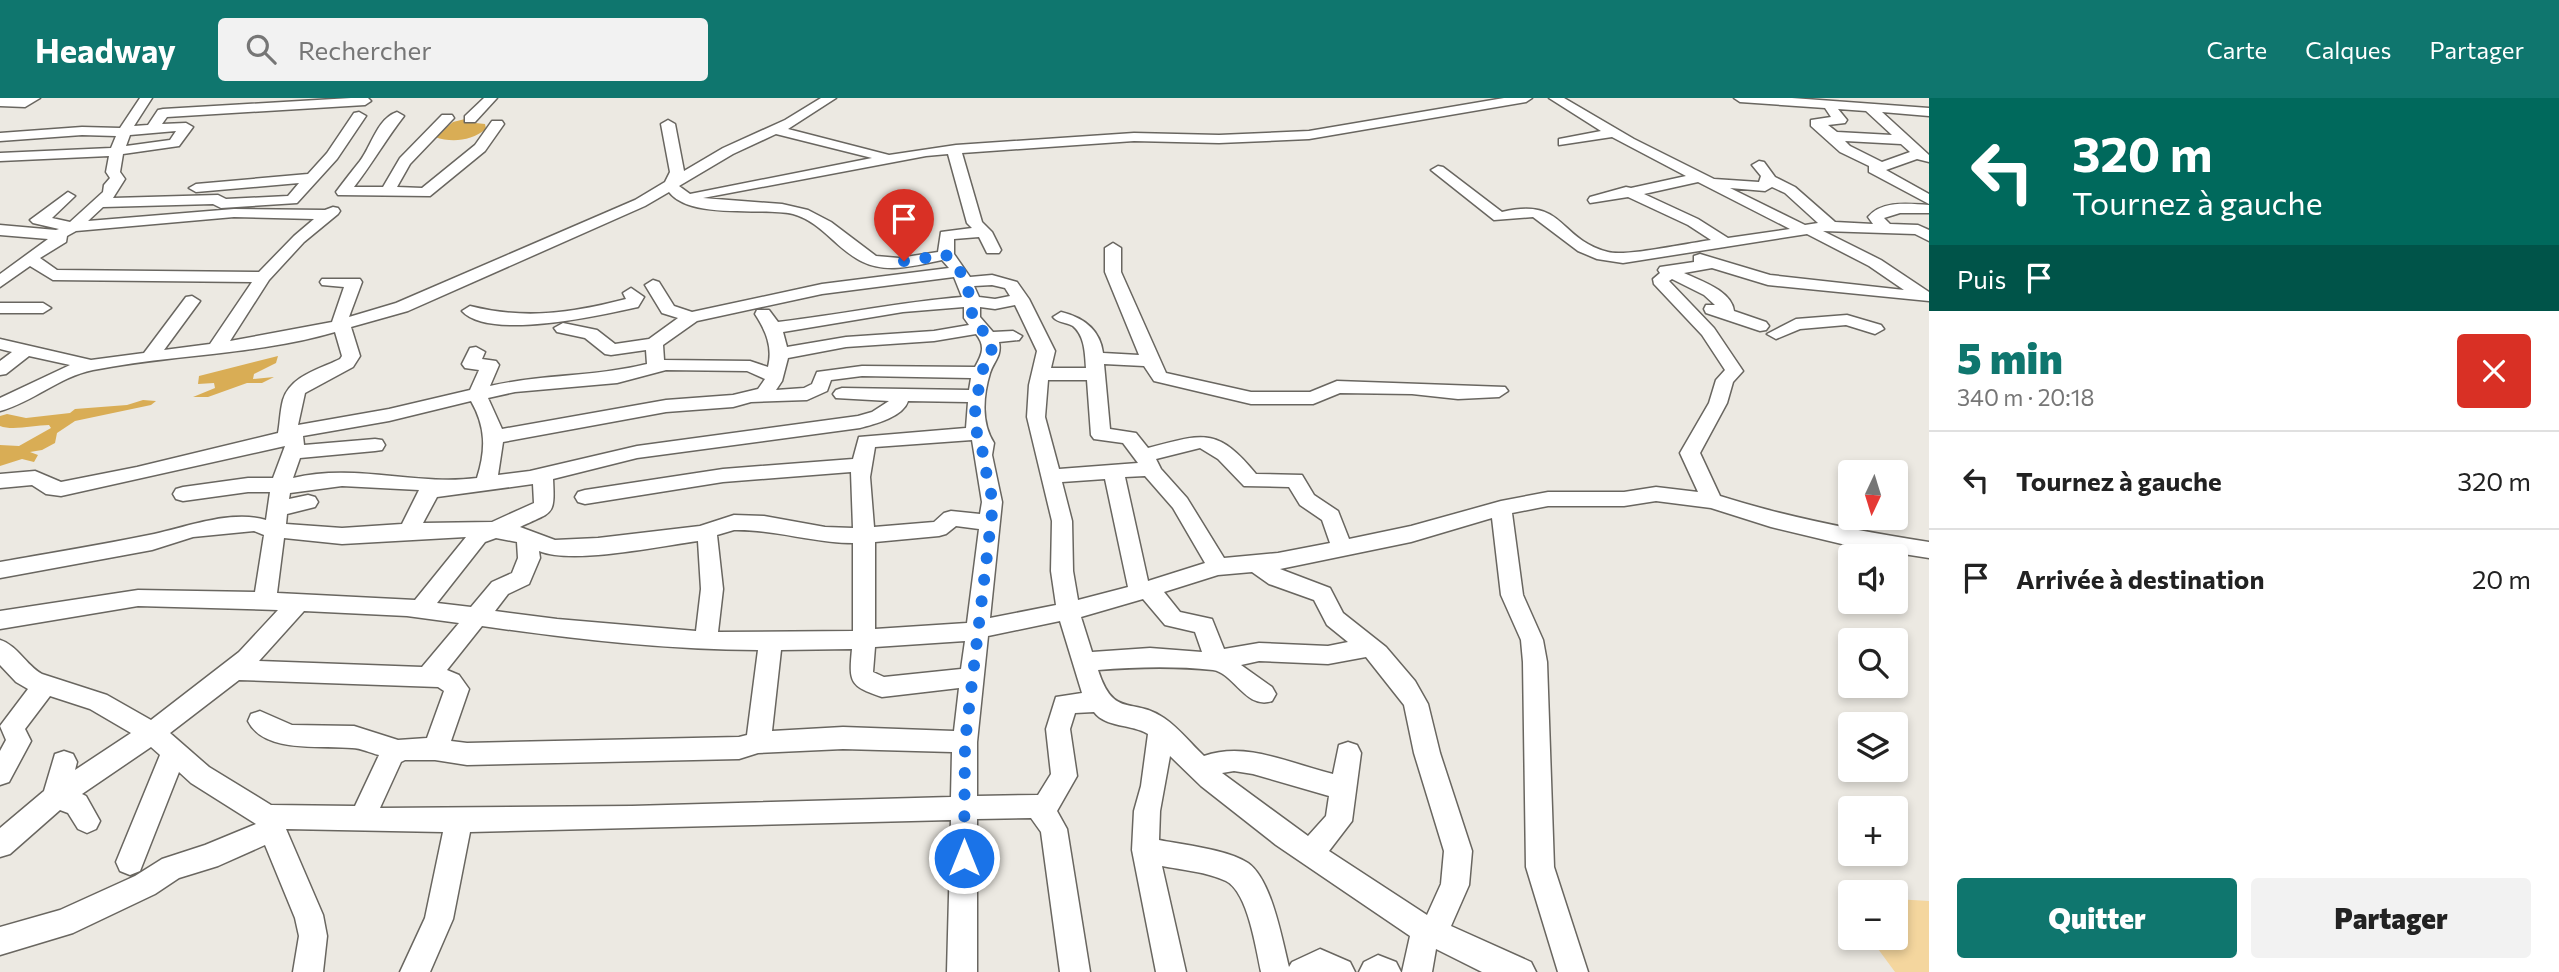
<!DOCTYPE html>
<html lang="fr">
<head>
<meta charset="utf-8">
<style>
	body { margin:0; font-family:Commissioner,sans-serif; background:#f2f2f2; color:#222; height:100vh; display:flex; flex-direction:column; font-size:26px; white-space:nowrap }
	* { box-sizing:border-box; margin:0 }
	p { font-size:23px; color:#767676 }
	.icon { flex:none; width:38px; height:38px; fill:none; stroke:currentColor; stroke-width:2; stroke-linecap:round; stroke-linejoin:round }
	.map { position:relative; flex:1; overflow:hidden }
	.side { display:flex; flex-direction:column; background:#fff; width:630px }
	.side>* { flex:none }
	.top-card { background:#00695c; color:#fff; overflow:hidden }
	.needle { width:46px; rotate:184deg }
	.buttons { position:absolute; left:1838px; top:362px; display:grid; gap:14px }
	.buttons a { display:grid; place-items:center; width:70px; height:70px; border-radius:7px; background:#fff; box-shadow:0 4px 10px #0003; font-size:35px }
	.pin { position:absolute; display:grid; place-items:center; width:60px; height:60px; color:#fff; margin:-72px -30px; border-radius:50% 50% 50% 0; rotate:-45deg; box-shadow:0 0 7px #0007 }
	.pin .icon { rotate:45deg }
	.me { position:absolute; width:77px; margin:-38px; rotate:0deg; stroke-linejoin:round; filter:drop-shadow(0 0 5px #0008) }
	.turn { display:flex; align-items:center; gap:24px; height:147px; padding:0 28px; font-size:32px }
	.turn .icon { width:91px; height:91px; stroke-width:2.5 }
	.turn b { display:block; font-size:49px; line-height:60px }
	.then { display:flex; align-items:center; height:66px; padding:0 28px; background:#0003; gap:14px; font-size:26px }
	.round { display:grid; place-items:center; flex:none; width:74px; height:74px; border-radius:7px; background:#f2f2f2 }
	.head { display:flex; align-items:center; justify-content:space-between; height:119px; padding:0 28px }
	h1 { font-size:42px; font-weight:800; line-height:52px; color:#0f766e }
	.primary-button { display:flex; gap:14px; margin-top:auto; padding:14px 28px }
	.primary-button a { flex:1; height:80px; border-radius:7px; background:#0f766e; color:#fff; font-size:28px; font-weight:800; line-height:80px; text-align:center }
	.primary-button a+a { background:#f2f2f2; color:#222 }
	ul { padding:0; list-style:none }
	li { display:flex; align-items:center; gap:21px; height:98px; padding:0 28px; border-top:2px solid #e0e0e0 }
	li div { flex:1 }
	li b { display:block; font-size:26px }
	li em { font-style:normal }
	header { display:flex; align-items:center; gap:42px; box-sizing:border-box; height:98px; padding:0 35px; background:#0f766e; color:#fff }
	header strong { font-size:33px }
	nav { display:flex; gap:38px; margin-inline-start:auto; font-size:24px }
	.search { width:490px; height:63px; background:#f2f2f2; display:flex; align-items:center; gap:18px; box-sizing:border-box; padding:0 24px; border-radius:7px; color:#767676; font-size:26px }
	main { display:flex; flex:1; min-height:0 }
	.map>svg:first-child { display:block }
	.green { fill:#f4d69e }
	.water { fill:#d9ad55 }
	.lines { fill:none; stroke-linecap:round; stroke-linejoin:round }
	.minor-casing { stroke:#696660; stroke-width:3 }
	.minor { fill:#fff; fill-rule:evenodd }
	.route { stroke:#1a73e8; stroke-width:12; stroke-dasharray:0 21.6 }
</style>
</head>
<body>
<header>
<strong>Headway</strong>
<div class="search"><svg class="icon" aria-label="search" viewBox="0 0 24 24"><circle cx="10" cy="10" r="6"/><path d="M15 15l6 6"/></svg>Rechercher</div>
<nav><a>Carte</a><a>Calques</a><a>Partager</a></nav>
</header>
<main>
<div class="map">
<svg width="1929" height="874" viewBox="0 0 1929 874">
	<rect width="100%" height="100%" fill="#ece9e2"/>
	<polygon class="green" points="1895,801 1929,803 1929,874 1895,874 1870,840 1895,840"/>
	<g class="water">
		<path d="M 465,21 L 466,24 L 485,26 L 486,31 C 471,43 452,45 435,39 L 453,24 Z"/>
		<polygon points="278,258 276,265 254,276 253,281 274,279 262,285 247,285 208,299 193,299 215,290 214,285 198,286 199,278"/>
		<path d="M 143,302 L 156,303 L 151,307 L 75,323 L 57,335 L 55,345 L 42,352 L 30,354 L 38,357 L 34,364 L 22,361 L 0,368 L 0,347 L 19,348 L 51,330 L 49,327 C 34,327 13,333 0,328 L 0,318 L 7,316 L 26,320 L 70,315 L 75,311 L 127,307 Z"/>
	</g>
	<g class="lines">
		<g class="minor-casing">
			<g id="minor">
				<polygon points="0,0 40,0 25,9 0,8"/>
				<path d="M 140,0 L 152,0 L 134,28 L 148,27 L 158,12 L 163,11 L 351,0 L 368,0 L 371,3 L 365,7 L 167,19 L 162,26 L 186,25 L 193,29 L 179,48 L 123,56 L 120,74 L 125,81 L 113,100 L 218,97 L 226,101 L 288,98 L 299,85 L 196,94 L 189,90 L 196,86 L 308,76 L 327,55 L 354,15 L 359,14 L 366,18 L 337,61 L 297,105 L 221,110 L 213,106 L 103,109 L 88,123 L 234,111 L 325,112 L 333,109 L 338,110 L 340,113 L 338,116 L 304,144 L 269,182 L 230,243 L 332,224 L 344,189 L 322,187 L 320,184 L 322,181 L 360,181 L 362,184 L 349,219 L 396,205 L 635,102 L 665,84 L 670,74 L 661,26 L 668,22 L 675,26 L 684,73 L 723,50 L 785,22 L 821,0 L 836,0 L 788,31 L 889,57 L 956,47 L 1134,35 L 1219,37 L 1309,33 L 1504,0 L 1532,0 L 1526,4 L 1309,41 L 1219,45 L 1134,43 L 962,55 L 982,124 L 992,134 L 1001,152 L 999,155 L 987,155 L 979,139 L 954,141 L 954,156 L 970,179 L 992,177 L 1017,184 L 1029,201 L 1055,253 L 1051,270 L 1086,270 C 1085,256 1085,238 1073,228 C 1066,224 1058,225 1053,219 L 1061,214 C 1082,219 1100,231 1103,255 L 1139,257 L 1105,174 L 1105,150 L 1113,145 L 1121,150 L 1121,174 L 1166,275 L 1251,294 L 1310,294 L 1337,283 L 1505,289 L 1508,293 L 1499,299 L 1458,301 L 1412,296 L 1340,295 L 1313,306 L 1251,306 L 1154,283 L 1144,268 L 1104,266 L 1110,331 L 1136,335 L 1148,350 C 1202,336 1217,328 1256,376 L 1302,377 L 1314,397 L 1338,413 L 1349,441 L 1411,428 L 1501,403 L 1548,394 L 1624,394 L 1656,389 L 1698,394 L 1680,355 L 1709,305 L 1716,282 L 1725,272 L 1702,237 L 1654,186 L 1653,181 L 1660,175 L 1658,172 L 1660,169 L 1694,164 L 1694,158 L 1700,156 L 1770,177 L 1904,192 L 1869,168 L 1807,136 L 1623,165 L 1597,161 L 1578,153 L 1533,119 L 1494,122 L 1431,72 L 1438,68 L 1443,69 L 1502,114 C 1566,99 1557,141 1608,154 C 1625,159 1689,145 1711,142 L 1688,127 L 1628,99 L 1590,105 L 1588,102 L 1590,99 L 1626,89 L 1631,90 L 1686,78 L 1612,39 L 1559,47 L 1559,41 L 1601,33 L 1549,0 L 1564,0 L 1634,41 L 1714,81 L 1759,84 L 1761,78 L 1752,67 L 1759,63 L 1764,64 L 1775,79 L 1795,89 L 1835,124 L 1873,126 L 1868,119 C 1882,102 1909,106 1929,107 L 1929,115 L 1900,115 L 1884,120 L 1890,126 L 1918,127 L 1929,132 L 1929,143 L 1915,136 L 1823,133 L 1881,162 L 1929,194 L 1929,203 L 1768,187 L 1712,170 L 1684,175 C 1701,183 1732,193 1734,213 L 1766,224 L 1769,228 L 1766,232 L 1760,233 L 1706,215 L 1704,211 L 1706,207 L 1715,207 L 1704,197 L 1672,181 L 1669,183 L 1714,230 L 1743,273 L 1733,284 L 1727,305 L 1700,355 L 1720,398 C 1789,420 1858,433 1929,444 L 1929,460 L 1846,447 L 1771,429 L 1711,410 L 1656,403 L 1624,408 L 1548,408 L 1512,415 L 1523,497 L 1543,542 L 1547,564 L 1554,769 L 1588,874 L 1558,874 L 1526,769 L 1523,564 L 1521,542 L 1501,497 L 1492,420 L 1411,444 L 1280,471 L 1330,490 L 1343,515 L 1386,549 L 1415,583 L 1428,606 L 1440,655 L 1472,753 L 1469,787 L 1451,828 L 1531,864 L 1536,874 L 1482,874 L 1436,851 L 1432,874 L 1402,874 L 1410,838 L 1276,747 L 1201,688 L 1170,658 L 1160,713 L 1159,742 C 1184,747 1226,751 1248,765 C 1272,782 1282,842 1289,869 L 1292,864 L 1320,851 L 1350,864 L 1355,874 L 1261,874 C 1256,851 1248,794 1226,783 C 1207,774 1183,772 1162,768 L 1186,874 L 1156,874 L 1132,752 L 1134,713 L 1141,688 L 1148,636 C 1132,626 1106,630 1094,614 L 1075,615 L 1070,631 L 1077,678 L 1057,713 L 1067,731 L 1090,874 L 1060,874 L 1041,734 L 1031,720 L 977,721 L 977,874 L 947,874 L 951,722 L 470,734 L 453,821 L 430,874 L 400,874 L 425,820 L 443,734 L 286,731 L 323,817 L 327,838 L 323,874 L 293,874 L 299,838 L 295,820 L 265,747 L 218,768 L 179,780 L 155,796 L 73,835 L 0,857 L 0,829 L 60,812 L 135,778 L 162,761 L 205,747 L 256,726 L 191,685 L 179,674 L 140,773 L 130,777 L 120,773 L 116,764 L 160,657 L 151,649 L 82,696 L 86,698 L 100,723 L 96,731 L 87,735 L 78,731 L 68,715 L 60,712 L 10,756 L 0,759 L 0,730 L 44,693 L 55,656 L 64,653 L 73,656 L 77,664 L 75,672 L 131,635 L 90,611 L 50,598 L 25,631 L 31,643 L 9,684 L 0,687 L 0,653 L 6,642 L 0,628 L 28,591 L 16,584 L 0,567 L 0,542 C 17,547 26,567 42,576 L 107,597 L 151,622 L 239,554 L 278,512 L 138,508 L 0,531 L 0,513 L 138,492 L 255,494 L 264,437 L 254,433 L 193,439 L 152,452 L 0,480 L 0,464 C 50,455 100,447 149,437 C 184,430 231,411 266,422 L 270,394 L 248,394 L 183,403 L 176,401 L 173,396 L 176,391 L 183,389 L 248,380 L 273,380 L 285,348 L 61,398 L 46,396 L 32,387 L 0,390 L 0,376 L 35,373 L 61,384 L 137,369 L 278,335 C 280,325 280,313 283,302 C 290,278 320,271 340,261 L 342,258 L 335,234 C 257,257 172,256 93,272 C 59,279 33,304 0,313 L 0,300 L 70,267 L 29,258 L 6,276 L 0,277 L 0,263 L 12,254 L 0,251 L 0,241 L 91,262 L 144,255 L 186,199 L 192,198 L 200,203 L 164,252 L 210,246 L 252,184 L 53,182 L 30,168 L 0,189 L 0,176 L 48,141 L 0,137 L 0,127 L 56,132 L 59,131 L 33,125 L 30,122 L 68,94 L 75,98 L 52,120 L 70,124 L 103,94 L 104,87 L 110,80 L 106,74 L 109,58 L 0,63 L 0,55 L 111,50 L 116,38 L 82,37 L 0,43 L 0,35 L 82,29 L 120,30 ZM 176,33 L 170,42 L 126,48 L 130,37 ZM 776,36 L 872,60 L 690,96 L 679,88 L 733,56 ZM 948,56 L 967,125 L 972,130 L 941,134 L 938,154 L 899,160 L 876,158 L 831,124 L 808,112 L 782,106 L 703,100 L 926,58 ZM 1698,84 L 1790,131 L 1728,140 L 1698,121 L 1644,96 ZM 1772,89 L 1785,95 L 1818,125 L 1805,127 L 1730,90 L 1765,93 ZM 669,94 C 691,122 761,109 793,116 C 822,124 837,152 863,164 C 887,176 918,167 942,162 L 949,170 L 822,186 L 692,214 L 674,208 L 659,184 L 653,182 L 645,187 L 662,215 L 678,220 L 649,241 L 615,246 L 597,232 L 563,225 L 554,230 L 557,234 L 585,240 L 605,256 L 611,257 L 646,252 L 647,266 C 595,279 542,276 490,288 L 499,267 L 496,263 L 482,261 L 485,254 L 476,249 L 470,250 L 462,266 L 465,270 L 479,272 L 470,292 L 389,311 L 298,327 L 305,295 L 353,269 L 360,258 L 351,229 L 408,213 L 645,108 ZM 234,119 L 314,121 L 294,138 L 259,174 L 57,172 L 40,160 L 66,144 L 67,138 L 76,133 ZM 954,179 L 962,199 C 900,204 839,217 778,224 L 769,212 L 757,212 L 755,216 C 766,233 773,249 768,269 L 750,263 L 664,262 L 663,247 L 697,223 L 822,196 ZM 992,187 L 1005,190 L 1010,198 L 995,201 L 979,199 L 974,188 ZM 1015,207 L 1037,253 L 1029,287 L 1027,319 L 1052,423 L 1051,473 L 1056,507 L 990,520 L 1002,404 L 992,357 L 994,345 C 981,325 983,298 990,275 C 994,263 1002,258 999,244 L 1019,242 L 1022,238 L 1013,233 L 993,234 L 980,219 L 980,209 L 995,211 ZM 964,209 L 964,220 L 969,227 L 934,233 L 846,239 L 787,249 L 783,234 L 903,214 ZM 976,236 C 986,248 982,257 975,269 L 862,268 L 817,274 L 812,286 L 804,290 L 776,292 L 782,283 L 788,260 L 846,249 L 934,243 ZM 666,272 L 747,273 L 765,281 L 758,291 L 733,297 L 666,302 L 502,331 L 488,300 L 515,294 L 617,285 ZM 862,278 L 971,280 L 969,292 L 842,290 L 836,292 L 833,296 L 836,300 L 889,303 L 872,314 L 858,318 L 637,348 L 530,373 L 498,377 L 503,344 L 666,314 L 733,309 L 751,304 L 807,302 L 827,293 L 831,282 ZM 1048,282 L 1087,282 L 1091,337 L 1094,341 L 1123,345 L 1138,365 L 1059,371 L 1045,319 ZM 471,303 C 486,329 486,352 477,380 C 416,388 355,365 293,380 L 300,360 L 375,353 L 382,352 L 385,347 L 382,342 L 375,341 L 304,347 L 303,338 L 389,323 ZM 908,303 L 968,304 L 966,330 L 859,339 L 853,361 L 723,371 L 585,392 L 578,394 L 575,399 L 578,404 L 585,406 L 723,384 L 851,374 L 853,430 L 825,429 L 764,418 L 734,417 L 700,428 L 598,440 L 555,442 L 520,429 C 553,413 555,419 553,381 L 637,360 L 860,330 C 875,326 903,319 908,303 ZM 972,342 L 982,404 L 980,416 L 951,413 L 944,415 L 934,424 L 874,429 L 870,379 L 875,349 ZM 1200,350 L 1218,361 L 1244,388 L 1289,389 L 1300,407 L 1322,422 L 1330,445 L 1278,455 L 1224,460 L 1187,400 L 1161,371 L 1156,361 ZM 1145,378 L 1173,410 L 1205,465 L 1148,483 L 1125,379 ZM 1105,381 L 1128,489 L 1078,502 L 1073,473 L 1072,423 L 1062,384 ZM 533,386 L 534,405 L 492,424 L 423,425 L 437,399 ZM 342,388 L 419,392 L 402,426 L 342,430 L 286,426 L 287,416 L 315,409 L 318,404 L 315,399 L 308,397 L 289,401 L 290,395 ZM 956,428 L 979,431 L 967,525 L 875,531 L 875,444 L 939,438 L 946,436 ZM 734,432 C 774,431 813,445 853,445 L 853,533 L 718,534 L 723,491 L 717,437 ZM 466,439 L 415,502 L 277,495 L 284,440 L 342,446 ZM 496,440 L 517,444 L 518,460 L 512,475 L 492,484 L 471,509 L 437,505 L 485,444 ZM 698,443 L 701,491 L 696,533 L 557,521 L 495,513 L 508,496 L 529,486 L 540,460 L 539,453 C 573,467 659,448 698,443 ZM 1252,474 L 1269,486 L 1314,502 L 1327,527 L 1348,544 L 1328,548 L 1259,545 L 1224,551 L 1212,521 L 1180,514 L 1164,494 L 1218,477 ZM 1143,501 L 1165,527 L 1195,534 L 1202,554 L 1150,550 L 1092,554 L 1081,519 ZM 304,513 L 407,518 L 459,525 L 422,569 L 259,563 ZM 1060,523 L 1082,595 L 1056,599 L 1046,631 L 1051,676 L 1038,697 L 977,698 L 977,644 L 988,538 ZM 482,528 C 574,541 666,552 758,552 L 747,637 L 739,639 L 467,645 L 451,643 L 469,591 L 459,577 L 447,572 ZM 965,543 L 961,571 L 884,579 L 873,574 L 875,549 ZM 852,551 C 849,584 849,588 882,599 L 959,590 L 954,633 L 843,629 L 772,633 L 781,552 ZM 1366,559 L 1404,607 L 1414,655 L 1444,753 L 1441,786 L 1427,817 L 1329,753 L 1352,723 L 1361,655 L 1357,647 L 1348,644 L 1339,647 L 1333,676 C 1291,666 1247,643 1204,658 C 1191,646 1179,630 1164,620 C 1132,598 1114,622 1098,572 C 1136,569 1175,568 1213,572 C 1234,575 1246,612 1272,603 L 1276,596 L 1272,589 L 1241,567 L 1259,563 L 1328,566 ZM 239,582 L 438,589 L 444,593 L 427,640 L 398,642 L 354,628 L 292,627 L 260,613 L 251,616 L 248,623 C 264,656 322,647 352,650 C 361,650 370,655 379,657 L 355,708 L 271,707 L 209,669 L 170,635 ZM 843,651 L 952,654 L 951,699 L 632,708 L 380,710 L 401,664 L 405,662 L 435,662 L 467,667 L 739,661 L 758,655 ZM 1234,673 L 1253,676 L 1329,698 L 1326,718 L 1308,738 L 1222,675 Z"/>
				<polygon points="484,0 497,0 475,24 465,24 465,18"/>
				<path d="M 1734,0 L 1792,0 L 1929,10 L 1929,18 L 1882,14 L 1929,57 L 1929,64 L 1917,61 L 1886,72 L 1929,96 L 1929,106 L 1869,74 L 1869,68 L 1840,54 L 1811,28 L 1811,22 L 1831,19 L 1825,10 L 1740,4 ZM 1838,11 L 1866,13 L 1892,37 L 1837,34 L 1828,27 L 1845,25 L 1847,22 ZM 1845,43 L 1901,46 L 1910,54 L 1882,64 L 1850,48 Z"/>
				<path d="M 397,14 L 404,18 C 386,41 372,66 354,89 L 383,89 L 400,60 L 442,17 L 452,17 L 454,20 L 410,66 L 397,89 L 422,90 L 475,47 L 492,23 L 502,23 L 504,26 L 485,53 L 430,98 L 338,97 L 336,94 C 344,83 352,73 360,63 C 372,47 377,21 397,14 Z"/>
				<path d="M 631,190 L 644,199 L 638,209 C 602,217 489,243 462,213 L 470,208 C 525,222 572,215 626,201 L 623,195 Z"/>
				<polygon points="0,205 43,205 51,210 43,215 0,215"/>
				<polygon points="1847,217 1881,227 1884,231 1875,236 1846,227 1800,231 1776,241 1767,236 1796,221"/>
				<polygon points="1378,857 1396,864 1401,874 1359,874 1364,864"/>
			</g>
		</g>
		<use href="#minor" class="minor"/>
	</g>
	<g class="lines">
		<polyline class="route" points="904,163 946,157 960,173 972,203 972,220 989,240 992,254 981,275 974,321 977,335 984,345 982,357 991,394 992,415 965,644 964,760"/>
	</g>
</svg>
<div class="buttons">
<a><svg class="needle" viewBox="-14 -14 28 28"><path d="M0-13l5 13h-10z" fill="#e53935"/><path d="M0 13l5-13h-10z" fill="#767676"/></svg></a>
<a><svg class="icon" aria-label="sound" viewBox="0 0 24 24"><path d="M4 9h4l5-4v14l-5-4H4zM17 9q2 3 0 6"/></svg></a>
<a><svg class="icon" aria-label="search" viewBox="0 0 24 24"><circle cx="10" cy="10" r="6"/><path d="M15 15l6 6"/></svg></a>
<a><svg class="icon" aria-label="layers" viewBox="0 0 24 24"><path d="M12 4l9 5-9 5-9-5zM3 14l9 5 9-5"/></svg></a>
<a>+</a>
<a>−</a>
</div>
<div class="pin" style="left:904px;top:163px;background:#d93025"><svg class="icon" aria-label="arrive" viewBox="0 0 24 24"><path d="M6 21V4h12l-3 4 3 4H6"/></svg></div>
<svg class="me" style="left:964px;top:760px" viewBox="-20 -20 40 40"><circle r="17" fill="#1a73e8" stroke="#fff" stroke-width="3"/><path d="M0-11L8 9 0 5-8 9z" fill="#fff"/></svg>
</div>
<section class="side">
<div class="top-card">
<div class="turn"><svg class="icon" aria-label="left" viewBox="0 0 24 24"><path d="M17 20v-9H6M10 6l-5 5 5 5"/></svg><div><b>320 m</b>Tournez à gauche</div></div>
<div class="then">Puis<svg class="icon" aria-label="arrive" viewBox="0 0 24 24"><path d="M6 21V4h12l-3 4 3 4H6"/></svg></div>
</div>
<div class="head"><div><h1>5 min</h1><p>340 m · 20:18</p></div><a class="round" style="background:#d93025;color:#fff"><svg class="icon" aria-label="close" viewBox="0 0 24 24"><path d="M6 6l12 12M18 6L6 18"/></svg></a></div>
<ul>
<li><svg class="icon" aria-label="left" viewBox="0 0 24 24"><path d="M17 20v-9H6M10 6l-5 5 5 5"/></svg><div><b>Tournez à gauche</b></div><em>320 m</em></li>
<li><svg class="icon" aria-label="arrive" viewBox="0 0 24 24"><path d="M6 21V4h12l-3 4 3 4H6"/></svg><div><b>Arrivée à destination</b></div><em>20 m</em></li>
</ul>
<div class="primary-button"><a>Quitter</a><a>Partager</a></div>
</section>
</main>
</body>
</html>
